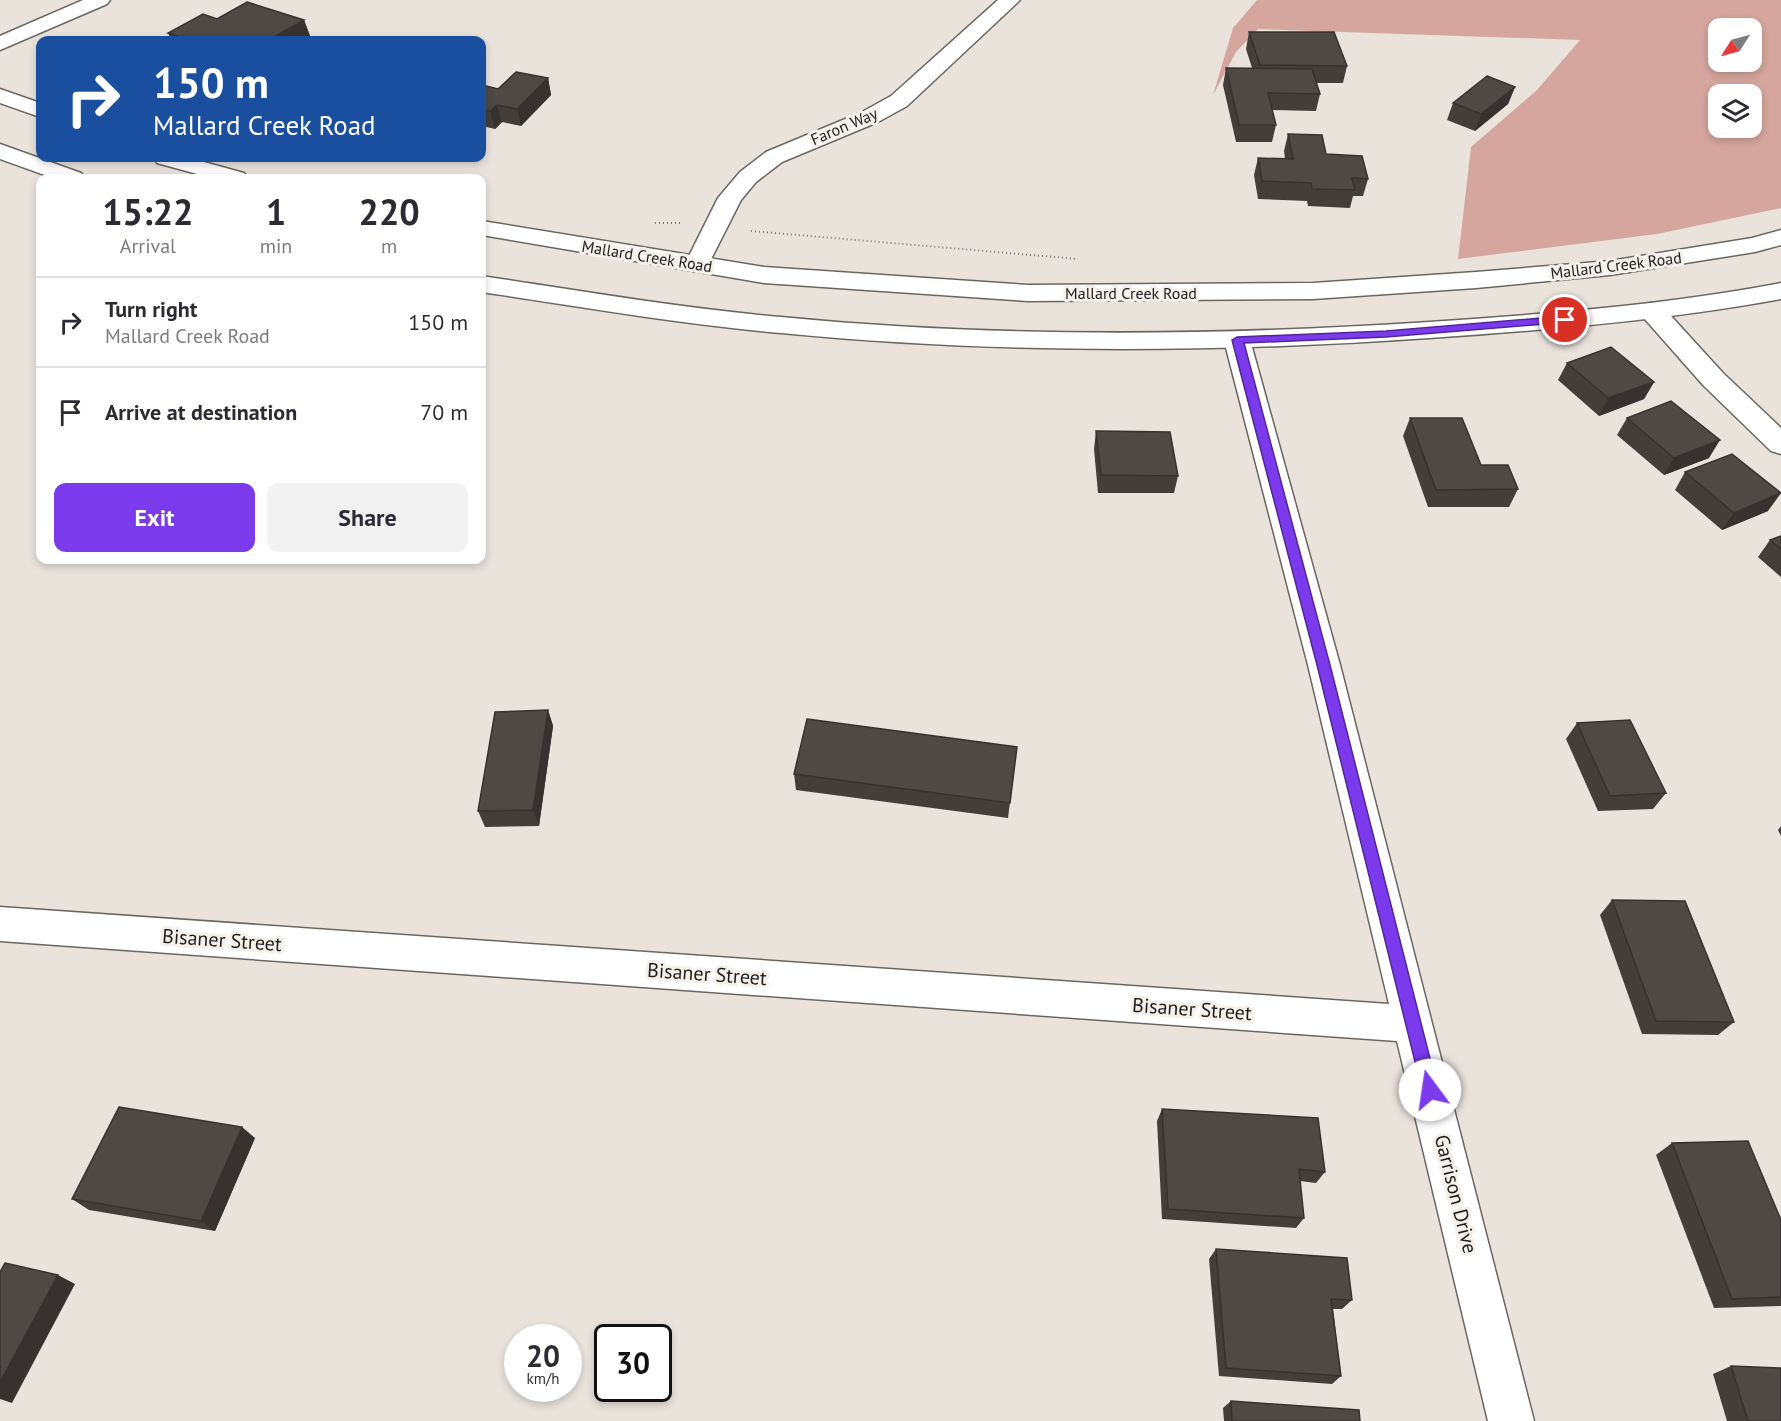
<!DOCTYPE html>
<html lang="en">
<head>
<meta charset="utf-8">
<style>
	body { margin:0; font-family:"PT Sans",sans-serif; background:#f2f2f3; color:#2b2b33; height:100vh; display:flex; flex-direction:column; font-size:22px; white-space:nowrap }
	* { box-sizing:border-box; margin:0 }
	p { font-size:20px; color:#7c7c81 }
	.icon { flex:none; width:33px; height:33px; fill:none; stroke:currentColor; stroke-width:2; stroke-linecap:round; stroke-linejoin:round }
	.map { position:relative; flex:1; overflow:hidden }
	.sheet { position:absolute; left:36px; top:174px; width:450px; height:390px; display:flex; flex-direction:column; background:#fff; border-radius:12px; box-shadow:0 3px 9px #0003 }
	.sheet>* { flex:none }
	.hud { position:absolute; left:36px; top:36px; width:450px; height:126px; border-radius:12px; box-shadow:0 3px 9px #0003; background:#1a4fa0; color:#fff; overflow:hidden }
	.needle { width:39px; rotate:234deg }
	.buttons { position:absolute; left:1708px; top:18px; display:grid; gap:12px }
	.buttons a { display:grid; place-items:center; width:54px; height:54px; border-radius:12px; background:#fff; box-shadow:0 3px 9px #0003; font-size:30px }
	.speed { position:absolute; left:504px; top:1324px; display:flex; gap:12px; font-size:30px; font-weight:700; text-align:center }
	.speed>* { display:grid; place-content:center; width:78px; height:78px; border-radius:50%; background:#fff; box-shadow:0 3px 9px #0003; line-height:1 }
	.speed small { font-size:15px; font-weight:400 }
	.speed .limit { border:3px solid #111; border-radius:9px; background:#fff; color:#111 }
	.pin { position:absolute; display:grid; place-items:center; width:51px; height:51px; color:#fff; margin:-26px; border:3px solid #fff; border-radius:50%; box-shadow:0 2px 6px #0007 }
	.me { position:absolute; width:66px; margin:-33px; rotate:346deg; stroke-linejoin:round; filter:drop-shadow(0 0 4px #0008) }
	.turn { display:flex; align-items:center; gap:21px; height:126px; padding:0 18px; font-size:27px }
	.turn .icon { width:78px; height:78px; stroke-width:2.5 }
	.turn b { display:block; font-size:42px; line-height:51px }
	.eta { display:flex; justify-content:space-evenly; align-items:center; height:102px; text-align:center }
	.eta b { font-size:36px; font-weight:800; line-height:42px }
	.action { display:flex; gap:12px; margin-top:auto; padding:12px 18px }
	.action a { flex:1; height:69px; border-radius:12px; background:#7c3aed; color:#fff; font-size:24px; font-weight:800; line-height:69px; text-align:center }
	.action a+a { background:#f2f2f3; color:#2b2b33 }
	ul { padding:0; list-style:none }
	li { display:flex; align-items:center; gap:18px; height:90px; padding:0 18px; border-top:2px solid #e1e1e2 }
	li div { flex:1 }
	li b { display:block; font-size:22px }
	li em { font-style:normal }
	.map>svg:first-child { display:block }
	.green { fill:#d5a69d; fill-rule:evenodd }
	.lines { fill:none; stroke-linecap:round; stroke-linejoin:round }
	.street-casing { stroke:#6b6660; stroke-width:3 }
	.secondary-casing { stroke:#6b6660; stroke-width:3 }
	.path { stroke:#7b7773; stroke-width:2; stroke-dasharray:1 3; stroke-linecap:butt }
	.street { fill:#fff; fill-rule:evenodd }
	.secondary { fill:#fff; fill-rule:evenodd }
	.wall { fill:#443e3a }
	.shaded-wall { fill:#373230 }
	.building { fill:#4f4844; stroke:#373230; stroke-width:1.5 }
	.route { fill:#7c3aed; stroke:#51269a; stroke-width:1.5 }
	.labels { text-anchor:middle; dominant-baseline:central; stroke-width:6; stroke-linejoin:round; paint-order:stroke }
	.far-street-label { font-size:16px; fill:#1e1c1a; stroke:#f6f0ea }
	.street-label { font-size:20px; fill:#1e1c1a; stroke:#f6f0ea }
</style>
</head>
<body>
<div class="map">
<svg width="1781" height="1421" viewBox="0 0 1781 1421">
	<rect width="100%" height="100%" fill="#e9e3dc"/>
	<path class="green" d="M 1257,0 L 1781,0 L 1781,208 L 1657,234 L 1458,259 L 1471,147 L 1537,90 L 1580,40 L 1258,29 L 1236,52 L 1213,95 L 1233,28 ZM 1719,28 L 1752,28 L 1752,62 L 1719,62 ZM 1719,94 L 1752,94 L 1752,128 L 1719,128 Z"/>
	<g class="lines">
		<g class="street-casing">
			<g id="street">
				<polygon points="83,0 110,0 107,4 0,50 0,36"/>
				<polygon points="998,0 1020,0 907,106 878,122 782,162 756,182 741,200 706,269 697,271 688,269 685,264 718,198 740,172 766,152 862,112 891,96"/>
				<polygon points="1652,303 1661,305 1723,373 1781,428 1781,454 1771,451 1703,385 1643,317 1639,311 1643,305"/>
				<polygon points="1237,332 1246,334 1250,340 1340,665 1534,1421 1488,1421 1397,1041 0,941 0,907 1389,1004 1308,665 1224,340 1228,334"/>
			</g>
		</g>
		<g class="secondary-casing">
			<g id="secondary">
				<polygon points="0,89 40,103 40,117 0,103"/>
				<polygon points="0,144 81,173 85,178 53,178 0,159"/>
				<polygon points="154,158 189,158 244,173 248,178 212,178 157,163"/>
				<polygon points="482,221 764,267 1028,285 1313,283 1476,272 1610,261 1752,238 1781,230 1781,245 1755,252 1610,275 1476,288 1313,299 1028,301 764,283 482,235"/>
				<path d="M 482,276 C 581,291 681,308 781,317 C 996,338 1214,336 1429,322 C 1547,314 1665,305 1781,283 L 1781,299 C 1665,320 1547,330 1429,338 C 1214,353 996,354 781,333 C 681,324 581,307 482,292 Z"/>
			</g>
		</g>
		<g class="path">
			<polyline points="655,223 681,223"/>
			<polyline points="751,231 1078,259"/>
		</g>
		<use href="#street" class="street"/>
		<use href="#secondary" class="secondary"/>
	</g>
	<g class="wall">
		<polygon points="217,19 304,20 310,36 303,40 171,40 168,33"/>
		<polygon points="1249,32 1347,66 1343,83 1316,83 1320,94 1316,111 1272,110 1276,125 1272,142 1236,142 1223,85 1226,68 1252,68 1246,49"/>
		<polygon points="548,78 551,95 521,126 502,122 495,129 482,126 482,85 498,89"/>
		<polygon points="1515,87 1508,104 1475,131 1447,120 1453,103"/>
		<polygon points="1288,134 1368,179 1363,196 1353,196 1350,208 1308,206 1307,201 1258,199 1254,175 1258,158 1285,159 1284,151"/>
		<polygon points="1567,363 1654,382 1644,399 1599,416 1558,380"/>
		<polygon points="1410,418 1518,489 1509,507 1428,507 1403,436"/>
		<polygon points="1627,418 1709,458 1664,475 1617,435"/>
		<polygon points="1096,431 1178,476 1174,493 1098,493 1094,449"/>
		<polygon points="1685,472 1768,511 1722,530 1675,490"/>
		<polygon points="1781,536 1781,577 1758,557 1770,540"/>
		<polygon points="548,710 553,726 539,826 485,827 478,811"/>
		<polygon points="1577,723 1666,793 1653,809 1598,811 1566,739"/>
		<polygon points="1017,747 1008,818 796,790 794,774"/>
		<polygon points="1781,826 1781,836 1778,830"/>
		<polygon points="1612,900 1734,1022 1718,1035 1642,1034 1600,915"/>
		<polygon points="1162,1109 1325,1172 1316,1183 1300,1181 1304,1218 1296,1228 1162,1219 1157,1121"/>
		<polygon points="255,1138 215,1231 89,1210 72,1199"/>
		<polygon points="1672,1143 1781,1220 1781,1306 1714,1308 1656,1155"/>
		<polygon points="1216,1249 1352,1300 1342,1309 1333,1309 1341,1376 1332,1384 1219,1376 1209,1259"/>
		<polygon points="1731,1366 1781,1421 1727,1421 1713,1374"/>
		<polygon points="1231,1401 1360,1421 1224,1421 1223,1408"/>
	</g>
	<g class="shaded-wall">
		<polygon points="304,20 310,36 303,40 269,40"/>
		<polygon points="548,78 551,95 521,126 517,109"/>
		<polygon points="1515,87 1508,104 1475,131 1481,114"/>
		<polygon points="497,105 502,122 495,129 490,111"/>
		<polygon points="1654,382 1644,399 1599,416 1608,398"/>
		<polygon points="1720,440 1709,458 1664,475 1674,458"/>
		<polygon points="1781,493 1768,511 1722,530 1734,513"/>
		<polygon points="548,710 553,726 539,826 533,810"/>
		<polygon points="242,1127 255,1138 215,1231 201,1221"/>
		<polygon points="58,1275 75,1284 12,1403 0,1399 0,1382"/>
	</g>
	<g class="building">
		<polygon points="247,2 304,20 269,40 190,40 168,33 203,14 217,19"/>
		<polygon points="1249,32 1334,32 1347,66 1260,65"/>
		<polygon points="1226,68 1312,69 1320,94 1268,93 1276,125 1239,125"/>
		<polygon points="516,72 548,78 517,109 497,105 490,111 482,110 482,85 498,89"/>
		<polygon points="1487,76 1515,87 1481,114 1453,103"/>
		<polygon points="1288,134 1322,135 1326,154 1362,156 1368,179 1352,178 1355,190 1312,189 1311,183 1262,181 1258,158 1293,159"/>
		<polygon points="1611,347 1654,382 1608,398 1567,363"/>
		<polygon points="1671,401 1720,440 1674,458 1627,418"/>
		<polygon points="1410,418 1462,418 1481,465 1508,465 1518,489 1436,490"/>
		<polygon points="1096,431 1170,432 1178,476 1101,475"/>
		<polygon points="1732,454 1781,493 1734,513 1685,472"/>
		<polygon points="1781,536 1781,549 1770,540"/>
		<polygon points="548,710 533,810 478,811 495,712"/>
		<polygon points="807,719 1017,747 1010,803 794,774"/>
		<polygon points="1630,720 1666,793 1610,796 1577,723"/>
		<polygon points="1612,900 1685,901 1734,1022 1656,1021"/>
		<polygon points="119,1107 242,1127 201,1221 72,1199"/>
		<polygon points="1162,1109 1318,1118 1325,1172 1299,1169 1304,1218 1168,1209"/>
		<polygon points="1748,1141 1781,1220 1781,1297 1732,1299 1672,1143"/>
		<polygon points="1216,1249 1347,1258 1352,1300 1331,1299 1341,1376 1226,1368"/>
		<polygon points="5,1263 58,1275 0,1382 0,1272"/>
		<polygon points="1731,1366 1781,1368 1781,1421 1748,1421"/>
		<polygon points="1231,1401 1359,1410 1360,1421 1232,1421"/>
	</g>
	<polygon class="route" points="1565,316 1569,317 1569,322 1386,337 1244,343 1330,665 1438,1090 1436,1096 1430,1099 1424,1096 1422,1090 1317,665 1232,340 1237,337 1386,331"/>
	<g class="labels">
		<g class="far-street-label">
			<text transform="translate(844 126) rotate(-23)">Faron Way</text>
			<text transform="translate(647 256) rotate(9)">Mallard Creek Road</text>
			<text transform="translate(1616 265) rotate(-7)">Mallard Creek Road</text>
			<text x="1131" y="293">Mallard Creek Road</text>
		</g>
		<g class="street-label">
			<text transform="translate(222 940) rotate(4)">Bisaner Street</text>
			<text transform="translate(707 974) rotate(4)">Bisaner Street</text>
			<text transform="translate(1192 1009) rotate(4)">Bisaner Street</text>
			<text transform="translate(1456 1194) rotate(76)">Garrison Drive</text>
		</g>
	</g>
</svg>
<div class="buttons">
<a><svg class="needle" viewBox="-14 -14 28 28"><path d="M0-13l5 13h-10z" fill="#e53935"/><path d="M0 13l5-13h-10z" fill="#7c7c81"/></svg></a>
<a><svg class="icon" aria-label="layers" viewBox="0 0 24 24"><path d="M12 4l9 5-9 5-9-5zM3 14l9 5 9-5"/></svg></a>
</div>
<div class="speed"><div>20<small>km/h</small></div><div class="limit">30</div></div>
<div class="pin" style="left:1565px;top:320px;background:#d93025"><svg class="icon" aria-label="arrive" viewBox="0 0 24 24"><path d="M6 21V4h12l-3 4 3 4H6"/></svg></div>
<svg class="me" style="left:1430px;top:1090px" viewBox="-20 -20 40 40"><circle r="19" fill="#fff"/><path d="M0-13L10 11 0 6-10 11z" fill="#7c3aed"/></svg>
<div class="hud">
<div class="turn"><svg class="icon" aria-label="right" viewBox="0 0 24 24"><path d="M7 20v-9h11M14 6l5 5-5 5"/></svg><div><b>150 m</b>Mallard Creek Road</div></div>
</div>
<section class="sheet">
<div class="eta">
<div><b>15:22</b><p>Arrival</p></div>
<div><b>1</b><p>min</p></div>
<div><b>220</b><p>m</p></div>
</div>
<ul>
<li><svg class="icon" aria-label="right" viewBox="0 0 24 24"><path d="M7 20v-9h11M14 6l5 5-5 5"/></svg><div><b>Turn right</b><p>Mallard Creek Road</p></div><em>150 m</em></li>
<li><svg class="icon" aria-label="arrive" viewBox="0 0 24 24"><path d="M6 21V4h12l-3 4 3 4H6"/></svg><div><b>Arrive at destination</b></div><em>70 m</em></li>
</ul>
<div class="action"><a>Exit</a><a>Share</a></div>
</section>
</div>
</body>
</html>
